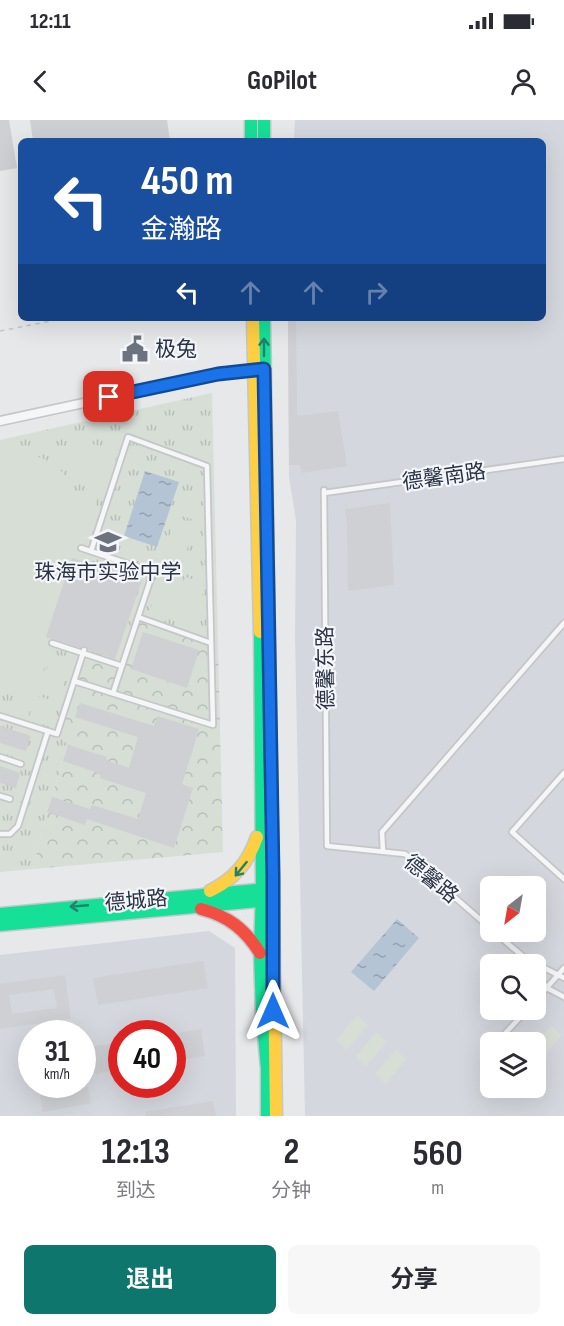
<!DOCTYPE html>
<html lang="zh">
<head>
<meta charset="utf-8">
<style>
	body { margin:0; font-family:"Sofia Sans Condensed","Noto Sans SC",sans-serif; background:#f7f7f7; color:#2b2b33; height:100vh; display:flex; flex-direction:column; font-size:22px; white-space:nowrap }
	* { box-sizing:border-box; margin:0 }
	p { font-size:20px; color:#7c7c81 }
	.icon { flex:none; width:33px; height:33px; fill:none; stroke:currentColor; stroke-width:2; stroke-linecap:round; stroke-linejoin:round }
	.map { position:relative; height:996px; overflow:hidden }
	.side { display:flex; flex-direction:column; background:#fff; flex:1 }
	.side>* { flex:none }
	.hud { position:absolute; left:18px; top:18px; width:528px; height:183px; border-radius:9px; box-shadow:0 6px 24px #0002; background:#1a4fa0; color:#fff; overflow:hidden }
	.needle { width:39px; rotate:211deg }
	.tools { position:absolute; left:480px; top:756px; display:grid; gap:12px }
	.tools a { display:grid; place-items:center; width:66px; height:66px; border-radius:9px; background:#fff; box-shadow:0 6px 24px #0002; font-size:30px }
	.speed { position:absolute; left:18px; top:900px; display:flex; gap:12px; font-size:30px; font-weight:700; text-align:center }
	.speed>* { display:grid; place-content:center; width:78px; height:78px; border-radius:50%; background:#fff; box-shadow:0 6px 24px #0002; line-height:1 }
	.speed small { font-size:15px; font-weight:400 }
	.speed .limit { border:9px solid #d22; background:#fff; color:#111 }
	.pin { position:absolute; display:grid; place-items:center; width:51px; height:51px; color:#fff; margin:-26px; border-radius:12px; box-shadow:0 3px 9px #0006 }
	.me { position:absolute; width:66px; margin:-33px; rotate:0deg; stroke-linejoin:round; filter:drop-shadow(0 0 4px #0008) }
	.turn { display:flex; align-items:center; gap:21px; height:126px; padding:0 24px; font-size:27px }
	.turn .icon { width:78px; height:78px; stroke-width:2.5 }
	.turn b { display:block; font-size:42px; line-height:51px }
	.lanes { display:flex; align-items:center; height:57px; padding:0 24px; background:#0003; justify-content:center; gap:30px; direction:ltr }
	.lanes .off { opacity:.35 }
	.eta { display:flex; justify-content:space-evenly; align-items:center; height:102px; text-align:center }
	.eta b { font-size:36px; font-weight:700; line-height:42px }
	.button { display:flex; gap:12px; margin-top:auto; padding:12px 24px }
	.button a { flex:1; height:69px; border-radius:9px; background:#0f766e; color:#fff; font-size:24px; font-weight:700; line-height:69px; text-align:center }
	.button a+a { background:#f7f7f7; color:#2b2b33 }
	.status { display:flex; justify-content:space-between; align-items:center; height:42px; padding:0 30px; background:#fff; direction:ltr }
	.status svg { height:16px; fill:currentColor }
	header { display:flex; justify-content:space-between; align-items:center; height:78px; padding:0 24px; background:#fff; font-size:27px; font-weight:700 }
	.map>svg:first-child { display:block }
	.built { fill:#d4d7dd; fill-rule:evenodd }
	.grass { fill:url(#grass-tufts) }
	.forest { fill:url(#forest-crowns) }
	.pitch { fill:#d6ded6 }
	.water { fill:url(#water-ripples) }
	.building { fill:#ced0d3; fill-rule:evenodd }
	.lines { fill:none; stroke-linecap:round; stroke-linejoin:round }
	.lane-casing { stroke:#c4c6c8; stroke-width:8 }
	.street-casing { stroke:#c4c6c8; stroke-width:11 }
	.fast-casing { stroke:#c4c6c8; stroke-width:15 }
	.slow-casing { stroke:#c4c6c8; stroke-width:15 }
	.jam-casing { stroke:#c4c6c8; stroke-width:15 }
	.path { stroke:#c5c6ca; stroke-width:1.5; stroke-dasharray:4.5 4.5; stroke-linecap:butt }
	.lane { stroke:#f5f6f7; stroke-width:4.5 }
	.street { stroke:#f5f6f7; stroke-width:8 }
	.fast { stroke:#16e098; stroke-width:12 }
	.slow { stroke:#ffcf43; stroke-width:12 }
	.jam { stroke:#f24e42; stroke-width:12 }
	.oneway { stroke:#22816a }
	.route-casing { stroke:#114b97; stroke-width:15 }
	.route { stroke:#1a73e8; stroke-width:10 }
	.labels { text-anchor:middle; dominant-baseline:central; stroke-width:4.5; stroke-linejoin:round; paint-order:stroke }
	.poi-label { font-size:21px; fill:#2b3445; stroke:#f4f6f9; text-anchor:start }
	.street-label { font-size:21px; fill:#2b3445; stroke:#f4f6f9 }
</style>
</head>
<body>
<div class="status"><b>12:11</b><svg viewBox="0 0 49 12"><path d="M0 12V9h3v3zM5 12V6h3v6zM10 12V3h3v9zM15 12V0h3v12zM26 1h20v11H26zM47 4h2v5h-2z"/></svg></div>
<header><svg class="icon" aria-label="back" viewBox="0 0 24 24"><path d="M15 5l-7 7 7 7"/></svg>GoPilot<svg class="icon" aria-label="person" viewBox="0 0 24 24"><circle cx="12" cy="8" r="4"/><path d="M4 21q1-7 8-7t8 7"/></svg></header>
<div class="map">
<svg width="564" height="996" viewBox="0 0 564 996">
	<defs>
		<pattern id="grass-tufts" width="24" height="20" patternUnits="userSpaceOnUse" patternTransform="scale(1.5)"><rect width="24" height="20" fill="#d6ded6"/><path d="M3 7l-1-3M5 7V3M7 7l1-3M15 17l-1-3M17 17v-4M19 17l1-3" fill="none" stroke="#b8bfb9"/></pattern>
		<pattern id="forest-crowns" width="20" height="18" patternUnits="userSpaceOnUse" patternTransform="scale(1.5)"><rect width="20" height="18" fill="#d6ded6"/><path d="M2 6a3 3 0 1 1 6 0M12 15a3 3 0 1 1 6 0" fill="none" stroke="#b8bfb9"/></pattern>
		<pattern id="water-ripples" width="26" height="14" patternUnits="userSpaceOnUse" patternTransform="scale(1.5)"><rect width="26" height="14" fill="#b4c4d5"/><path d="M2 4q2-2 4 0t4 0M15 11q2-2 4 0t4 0" fill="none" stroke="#93a0af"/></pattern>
	</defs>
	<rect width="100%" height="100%" fill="#e6e8ea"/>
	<g class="built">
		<path d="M 295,0 L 564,0 L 564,996 L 305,996 L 295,518 L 296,401 L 289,357 L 288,198 L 543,198 L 543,21 L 294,21 ZM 490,766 L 536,766 L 536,812 L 490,812 ZM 490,844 L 536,844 L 536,890 L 490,890 ZM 490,922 L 536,922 L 536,968 L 490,968 Z"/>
		<path d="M 209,811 L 235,828 L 236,996 L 0,996 L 0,835 ZM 32,914 L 82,914 L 82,964 L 32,964 ZM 122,914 L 172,914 L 172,964 L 122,964 Z"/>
	</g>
	<polygon class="grass" points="212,273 218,525 138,498 122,546 68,625 47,692 33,749 0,752 0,320"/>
	<polygon class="forest" points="138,497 218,525 223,732 33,749 47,692 68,625 57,614 83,533 122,546"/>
	<g class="pitch">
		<polygon points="77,319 118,332 107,363 67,349"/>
		<path d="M 0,334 C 39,331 61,341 78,376 L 79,374 L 97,379 L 78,440 L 46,517 L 53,520 L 28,597 L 8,591 L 17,566 L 0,573 Z"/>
		<polygon points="182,373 202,379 195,400 175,394"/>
		<polygon points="175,398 195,404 183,442 163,436"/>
		<polygon points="163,450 183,456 170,499 149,493"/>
		<polygon points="185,457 206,463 193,506 172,500"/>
		<polygon points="51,535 70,541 58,579 39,573"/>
		<polygon points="38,576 58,582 51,604 31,598"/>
		<polygon points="357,895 368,905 347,930 336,920"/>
		<polygon points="551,905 562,915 541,940 536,935 536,924"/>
		<polygon points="376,912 387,922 366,947 355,937"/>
		<polygon points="396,929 407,939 386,964 375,954"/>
	</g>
	<g class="water">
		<polygon points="145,351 179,362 157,427 124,416"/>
		<polygon points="397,799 419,818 374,871 351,852"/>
	</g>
	<g class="building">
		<polygon points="0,0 9,0 17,48 0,51"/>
		<polygon points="30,0 167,0 170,21 33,21"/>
		<polygon points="288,198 296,198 297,296 338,291 347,346 302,353 300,345 289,345"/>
		<polygon points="390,383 394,465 348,471 347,405 345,389"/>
		<polygon points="72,438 142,460 115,539 88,530 86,526 80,528 46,517"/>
		<polygon points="143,512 199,530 187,568 131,549"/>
		<polygon points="80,583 154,606 157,596 199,609 182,664 193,668 174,728 87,699 85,705 47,692 52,677 90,689 92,685 138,699 146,673 100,658 101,654 63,641 68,625 107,637 106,640 129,648 138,617 75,597"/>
		<polygon points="0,606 31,616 26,631 0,623"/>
		<polygon points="0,646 20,653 16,668 0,663"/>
		<polygon points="203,841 208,868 98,885 93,858"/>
		<path d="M 65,855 L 71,899 L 0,909 L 0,864 ZM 54,869 L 57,888 L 12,894 L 9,875 Z"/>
		<polygon points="201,909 205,936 172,941 172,914"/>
		<polygon points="122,922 122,949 95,954 91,927"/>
		<polygon points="88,967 91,983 43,992 40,975"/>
		<polygon points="213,981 216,996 146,996 145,992"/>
	</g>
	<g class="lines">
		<g class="lane-casing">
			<g id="lane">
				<polyline points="324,370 327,726 405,734 490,808"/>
				<polyline points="324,373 564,339"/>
				<polyline points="81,428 153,452 113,573"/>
				<polyline points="138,497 211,523"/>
				<polyline points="52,523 122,546"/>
				<polyline points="74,561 213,605 207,346 128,317 91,431"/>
				<polyline points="0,596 57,614 84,530"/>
				<polyline points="0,637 21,644"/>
				<polyline points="564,653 512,712 564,759"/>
				<polyline points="0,676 10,679"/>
				<polyline points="0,714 10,714 18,706 48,611"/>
				<polyline points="383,731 382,712 564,503"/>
				<polyline points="494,812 525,838 564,858"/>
				<polyline points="536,853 547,868 564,877"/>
				<polyline points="536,880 564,848"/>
				<polyline points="497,922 527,890"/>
			</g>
		</g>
		<g class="street-casing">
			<polyline id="street" points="0,301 218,254 258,249"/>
		</g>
		<g class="fast-casing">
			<g id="fast">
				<polyline points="251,0 251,21"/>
				<polyline points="264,0 264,21"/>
				<polyline points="264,198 273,786"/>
				<polyline points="260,512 262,769 260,833 262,895 267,948 267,996"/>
				<polyline points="0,794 268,769"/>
				<polyline points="0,805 268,780"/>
			</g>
		</g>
		<g class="slow-casing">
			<g id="slow">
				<polyline points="253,198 260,512"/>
				<path d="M 210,771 C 234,759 248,743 257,717"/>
				<polyline points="273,786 276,996"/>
			</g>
		</g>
		<g class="jam-casing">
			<path id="jam" d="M 201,789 C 228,796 245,809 260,833"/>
		</g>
		<polyline class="path" points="0,211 66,198"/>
		<use href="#lane" class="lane"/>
		<use href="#street" class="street"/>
		<use href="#fast" class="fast"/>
		<use href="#slow" class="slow"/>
		<use href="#jam" class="jam"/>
	</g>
	<defs><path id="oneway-shaft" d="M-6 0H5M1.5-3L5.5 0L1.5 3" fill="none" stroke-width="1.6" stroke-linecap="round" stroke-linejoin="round" transform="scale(1.5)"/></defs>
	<g class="oneway">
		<use href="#oneway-shaft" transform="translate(264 227) rotate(-90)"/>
		<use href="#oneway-shaft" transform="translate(241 749) rotate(129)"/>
		<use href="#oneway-shaft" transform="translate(79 786) rotate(175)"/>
	</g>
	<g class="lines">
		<g class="route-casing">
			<polyline id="route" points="109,277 218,254 264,249 273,756 273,891"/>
		</g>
		<use href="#route" class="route"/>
	</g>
	<defs>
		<g id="civic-bare" transform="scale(2.07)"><path d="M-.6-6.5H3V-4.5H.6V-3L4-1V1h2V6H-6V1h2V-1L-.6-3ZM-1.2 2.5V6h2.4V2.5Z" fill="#6c737f" stroke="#f4f6f9" stroke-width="2.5" paint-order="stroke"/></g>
		<g id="school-bare" transform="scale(2.07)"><path d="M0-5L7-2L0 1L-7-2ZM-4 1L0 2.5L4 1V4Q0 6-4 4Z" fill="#6c737f" stroke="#f4f6f9" stroke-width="2.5" paint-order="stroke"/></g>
	</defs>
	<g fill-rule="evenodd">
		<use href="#civic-bare" x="135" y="229"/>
		<use href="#school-bare" x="108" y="422"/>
	</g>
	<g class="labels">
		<g class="poi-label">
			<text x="155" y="229">极兔</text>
			<text x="108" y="452" text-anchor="middle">珠海市实验中学</text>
		</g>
		<g class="street-label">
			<text transform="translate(444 357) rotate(-8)">德馨南路</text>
			<text transform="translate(326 548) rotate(-91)">德馨东路</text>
			<text transform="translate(431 759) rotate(39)">德馨路</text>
			<text transform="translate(136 781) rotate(-5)">德城路</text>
		</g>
	</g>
</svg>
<div class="tools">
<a><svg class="needle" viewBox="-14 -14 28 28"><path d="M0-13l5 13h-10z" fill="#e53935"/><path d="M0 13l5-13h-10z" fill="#7c7c81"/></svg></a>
<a><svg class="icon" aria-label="search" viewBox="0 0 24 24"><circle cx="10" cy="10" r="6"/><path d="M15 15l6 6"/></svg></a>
<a><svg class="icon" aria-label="layers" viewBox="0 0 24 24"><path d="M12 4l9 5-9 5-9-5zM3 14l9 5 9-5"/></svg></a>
</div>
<div class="speed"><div>31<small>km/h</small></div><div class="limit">40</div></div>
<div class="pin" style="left:109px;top:277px;background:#d93025"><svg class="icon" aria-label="arrive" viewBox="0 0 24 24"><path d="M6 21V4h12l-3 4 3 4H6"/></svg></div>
<svg class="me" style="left:273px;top:891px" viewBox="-20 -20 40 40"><path d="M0-17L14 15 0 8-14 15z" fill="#1a73e8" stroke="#fff" stroke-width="4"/></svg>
<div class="hud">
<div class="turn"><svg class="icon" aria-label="left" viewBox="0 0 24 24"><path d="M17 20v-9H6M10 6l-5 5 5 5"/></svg><div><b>450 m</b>金瀚路</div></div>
<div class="lanes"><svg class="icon" aria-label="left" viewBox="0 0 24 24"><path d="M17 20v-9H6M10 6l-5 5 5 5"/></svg><svg class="icon off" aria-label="ahead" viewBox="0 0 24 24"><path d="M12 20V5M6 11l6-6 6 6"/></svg><svg class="icon off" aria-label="ahead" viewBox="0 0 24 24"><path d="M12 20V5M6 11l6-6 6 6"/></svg><svg class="icon off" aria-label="right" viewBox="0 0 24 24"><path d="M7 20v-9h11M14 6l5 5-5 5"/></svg></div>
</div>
</div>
<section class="side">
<div class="eta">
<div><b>12:13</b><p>到达</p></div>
<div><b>2</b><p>分钟</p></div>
<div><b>560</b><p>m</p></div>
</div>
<div class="button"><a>退出</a><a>分享</a></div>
</section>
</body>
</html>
